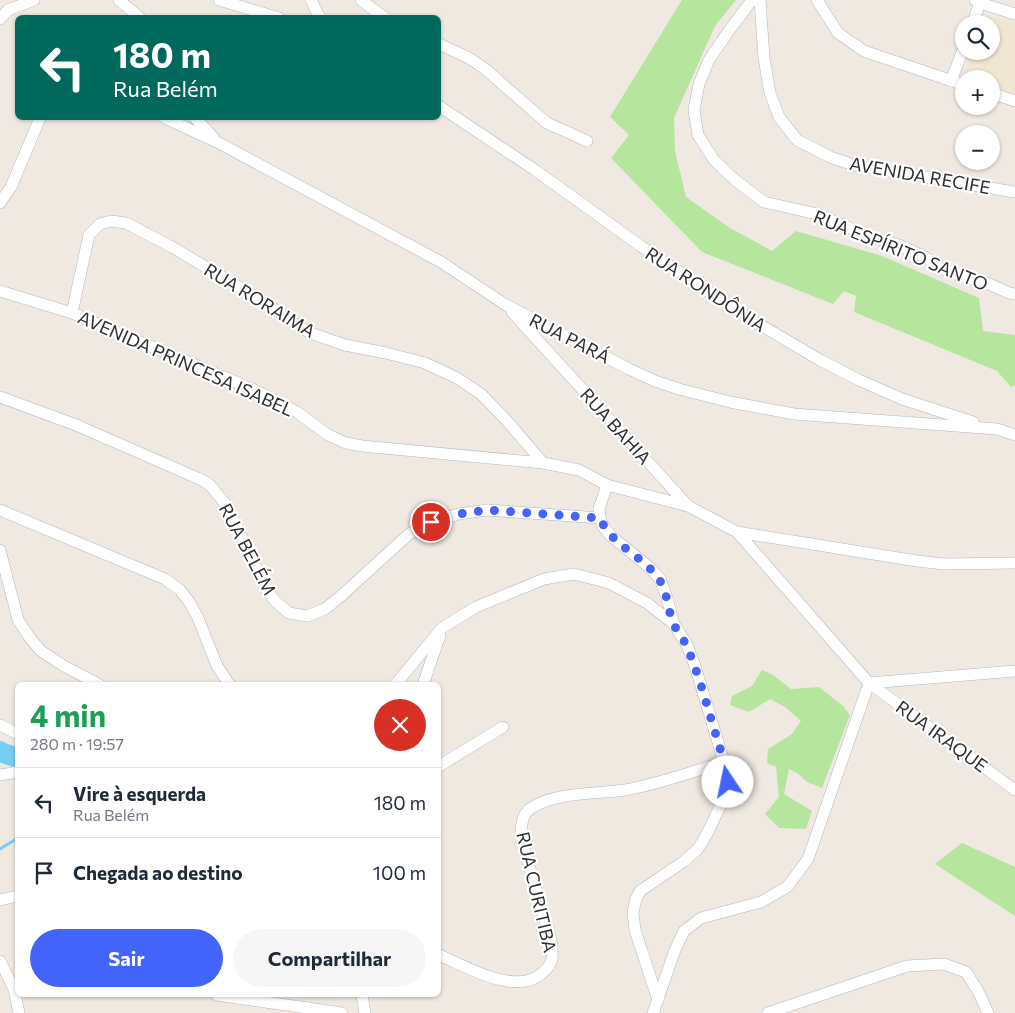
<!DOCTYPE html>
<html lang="pt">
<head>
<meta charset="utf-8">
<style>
	body { margin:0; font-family:Commissioner,sans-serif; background:#f6f6f7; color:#1f2937; height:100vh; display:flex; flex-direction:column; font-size:19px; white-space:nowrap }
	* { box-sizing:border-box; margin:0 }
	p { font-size:16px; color:#747a83 }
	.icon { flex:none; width:28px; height:28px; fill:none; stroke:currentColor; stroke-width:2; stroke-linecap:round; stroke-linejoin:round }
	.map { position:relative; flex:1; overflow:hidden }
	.panel { position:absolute; left:15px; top:682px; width:426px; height:315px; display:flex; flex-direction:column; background:#fff; border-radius:8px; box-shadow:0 1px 4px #0004 }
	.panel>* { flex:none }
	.hud { position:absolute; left:15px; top:15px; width:426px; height:105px; border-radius:8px; box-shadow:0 1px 4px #0004; background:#00695c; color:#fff; overflow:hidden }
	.tools { position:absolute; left:955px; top:15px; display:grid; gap:10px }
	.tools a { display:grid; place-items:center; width:45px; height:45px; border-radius:50%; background:#fff; box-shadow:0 1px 4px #0004; font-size:25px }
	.pin { position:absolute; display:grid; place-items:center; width:42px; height:42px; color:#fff; margin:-21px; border:2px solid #fff; border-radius:50%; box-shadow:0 1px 5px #0007 }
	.me { position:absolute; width:55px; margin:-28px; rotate:349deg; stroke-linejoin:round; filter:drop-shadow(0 0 4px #0008) }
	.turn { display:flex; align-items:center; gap:18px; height:105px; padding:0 15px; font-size:22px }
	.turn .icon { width:65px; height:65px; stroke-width:2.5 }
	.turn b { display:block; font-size:35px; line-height:42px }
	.round { display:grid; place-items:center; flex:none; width:52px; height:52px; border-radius:26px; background:#f6f6f7 }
	.headline { display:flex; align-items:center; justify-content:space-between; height:85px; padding:0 15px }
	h1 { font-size:30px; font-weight:700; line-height:38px; color:#1e9e55 }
	.cta { display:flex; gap:10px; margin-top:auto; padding:10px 15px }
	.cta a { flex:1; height:58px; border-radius:30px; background:#4264fb; color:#fff; font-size:20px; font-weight:700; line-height:58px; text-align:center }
	.cta a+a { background:#f6f6f7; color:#1f2937 }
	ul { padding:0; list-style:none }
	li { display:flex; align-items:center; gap:15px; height:70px; padding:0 15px; border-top:1px solid #e0e1e3 }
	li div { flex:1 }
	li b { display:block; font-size:19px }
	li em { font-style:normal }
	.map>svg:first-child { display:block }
	.education { fill:#f0e6d1 }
	.green { fill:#b6e59e }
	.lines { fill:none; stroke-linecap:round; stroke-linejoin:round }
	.stream { stroke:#75cff0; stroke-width:3 }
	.river { stroke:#75cff0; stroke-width:20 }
	.minor-casing { stroke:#b4b7c1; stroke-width:12 }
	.minor { stroke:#fff; stroke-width:11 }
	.route { stroke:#4264fb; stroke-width:9; stroke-dasharray:0 16.2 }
	.labels { text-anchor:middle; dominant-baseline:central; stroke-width:4.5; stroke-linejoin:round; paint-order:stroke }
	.street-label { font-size:18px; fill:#2e2e2e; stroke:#fff }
</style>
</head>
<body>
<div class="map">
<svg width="1015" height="1013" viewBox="0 0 1015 1013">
	<rect width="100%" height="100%" fill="#efe9e1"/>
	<polygon class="education" points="988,17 1015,23 1015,97 991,89 991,79 964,79 964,81 962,80 970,51 991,51 991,24 976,24 977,22"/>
	<g class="green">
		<polygon points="682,0 736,0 715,26 674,118 675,151 686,197 730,228 772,251 796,231 882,256 979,298 983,331 1015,335 1015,386 1011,387 997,371 854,312 856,296 844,291 833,304 702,252 611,158 629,135 610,117"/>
		<polygon points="762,670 773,675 791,689 819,687 843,706 850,715 822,788 807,782 797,773 789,769 784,794 812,811 806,829 779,828 765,814 779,797 776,767 767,763 768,749 792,734 801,721 785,707 770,699 749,712 730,705 732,696 752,686"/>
		<polygon points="962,843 1015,867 1015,916 935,864"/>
	</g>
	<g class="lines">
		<polyline class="stream" points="0,849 18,838"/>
		<polyline class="river" points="0,751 3,753 18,758"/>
		<g class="minor-casing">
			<g id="minor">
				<polyline points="119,0 140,18"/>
				<polyline points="219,0 279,18"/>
				<polyline points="311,0 320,18"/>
				<polyline points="361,0 385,18"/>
				<polyline points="752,0 728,32 709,60 699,84 694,110 698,135 714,160 735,180 764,202 817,214 871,237 899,245 925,257 941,268 962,276 987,283 1009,293 1015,294"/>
				<polyline points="760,0 764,58 770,93 779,117 797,140 830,157 854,165 1015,192"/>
				<polyline points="817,0 838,33 864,51 964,85"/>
				<polyline points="975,0 980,3 1015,14"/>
				<polyline points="0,19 8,10 34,0"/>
				<polyline points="972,24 980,3"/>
				<polyline points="439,44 469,58 484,68 547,123 587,141"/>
				<polyline points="951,81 964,47"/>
				<polyline points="991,93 1015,101"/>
				<polyline points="439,106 535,170 642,247 742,314 820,360 859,380 902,399 973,422"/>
				<polyline points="165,118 219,143 441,262 506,305 629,369 655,381 679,389 730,402 794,414 997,429 1015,435"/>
				<polyline points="195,118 214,138"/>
				<polyline points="0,203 11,187 40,118"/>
				<polyline points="0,291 72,313 255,390 297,412 328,435 346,443 362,446 543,463 579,470 607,485 688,506"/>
				<polyline points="512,312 688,506 737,532 869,683 1015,790"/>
				<polyline points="72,313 89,235 100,224 111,221 126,223 172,247 266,303 301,328 316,335 345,345 386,353 425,363 457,378 481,394 508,422 543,463"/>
				<polyline points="0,397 76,425 202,480 210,485 227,506 265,587 275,601 289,613 307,616 325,609 341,596 409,534 431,522 459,514 487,510 600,518"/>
				<polyline points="607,485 599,509 600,518 603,526 611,536 649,567 660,579 666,595 674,624 687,645 695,666 724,762 728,782 720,806 709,830 698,849 683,862 640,891 636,899 633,912 635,930 658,1000"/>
				<polyline points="0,510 165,579 180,590 190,603 198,618 217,666 230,685"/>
				<polyline points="737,532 917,561 944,564 1015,563"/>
				<polyline points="0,550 18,620 30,638 41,651 64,666 100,685"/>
				<polyline points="869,683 1015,671"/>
				<polyline points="395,685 442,628 476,607 544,579 574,574 609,583 647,603 674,624"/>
				<polyline points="423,685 440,635"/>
				<polyline points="0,725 18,734"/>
				<polyline points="439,766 503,727"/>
				<polyline points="0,775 18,772"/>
				<polyline points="0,900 18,896"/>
				<path d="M 439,955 C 465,966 515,996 541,974 C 555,963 553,956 551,940 L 521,839 C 521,828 521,815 531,808 C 555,792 597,794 625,790 C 658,784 692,772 724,762"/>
				<polyline points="0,961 14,989 19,1013"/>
				<polyline points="217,995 342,1013"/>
				<polyline points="362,995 365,1013"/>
				<polyline points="653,1013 675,950 684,931 701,918 761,902 787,887 808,859 869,683"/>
				<polyline points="768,1013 907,966 944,964 966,972 978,991 988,1013"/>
			</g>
		</g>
		<use href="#minor" class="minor"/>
	</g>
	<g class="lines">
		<path class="route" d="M 431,522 L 459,514 L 488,510 L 600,518 C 611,545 642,555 658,578 C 668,591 667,610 674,624 C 677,633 684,639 687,647 C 696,668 703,691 709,712 C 716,736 724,758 728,782"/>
	</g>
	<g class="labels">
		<g class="street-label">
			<text transform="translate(920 175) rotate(10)">AVENIDA RECIFE</text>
			<text transform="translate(901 250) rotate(22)">RUA ESPÍRITO SANTO</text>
			<text transform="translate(706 289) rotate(33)">RUA RONDÔNIA</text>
			<text transform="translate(260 300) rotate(31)">RUA RORAIMA</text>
			<text transform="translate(570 338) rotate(27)">RUA PARÁ</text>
			<text transform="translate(186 363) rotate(24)">AVENIDA PRINCESA ISABEL</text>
			<text transform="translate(616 426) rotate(48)">RUA BAHIA</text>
			<text transform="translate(248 549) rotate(62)">RUA BELÉM</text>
			<text transform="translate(942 736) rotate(36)">RUA IRAQUE</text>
			<text transform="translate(537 892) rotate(77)">RUA CURITIBA</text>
		</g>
	</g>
</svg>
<div class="tools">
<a><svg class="icon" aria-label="search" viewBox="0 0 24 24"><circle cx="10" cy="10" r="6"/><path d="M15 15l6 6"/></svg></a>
<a>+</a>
<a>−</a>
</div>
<div class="pin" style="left:431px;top:522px;background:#d93025"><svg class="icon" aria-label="arrive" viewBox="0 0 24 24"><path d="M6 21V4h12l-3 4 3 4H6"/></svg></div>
<svg class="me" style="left:728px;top:782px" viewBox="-20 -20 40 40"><circle r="19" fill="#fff"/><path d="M0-13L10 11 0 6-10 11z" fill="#4264fb"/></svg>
<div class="hud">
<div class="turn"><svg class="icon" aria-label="left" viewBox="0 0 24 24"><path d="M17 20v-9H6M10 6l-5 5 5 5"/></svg><div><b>180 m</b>Rua Belém</div></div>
</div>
<section class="panel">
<div class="headline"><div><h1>4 min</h1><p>280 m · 19:57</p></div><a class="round" style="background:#d93025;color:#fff"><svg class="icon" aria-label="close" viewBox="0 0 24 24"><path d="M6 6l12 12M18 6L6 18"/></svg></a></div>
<ul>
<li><svg class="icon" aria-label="left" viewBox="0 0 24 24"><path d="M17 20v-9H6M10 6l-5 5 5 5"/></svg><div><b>Vire à esquerda</b><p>Rua Belém</p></div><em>180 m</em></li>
<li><svg class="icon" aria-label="arrive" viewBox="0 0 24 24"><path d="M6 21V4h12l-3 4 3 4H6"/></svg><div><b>Chegada ao destino</b></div><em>100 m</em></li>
</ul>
<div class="cta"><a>Sair</a><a>Compartilhar</a></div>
</section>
</div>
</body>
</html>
